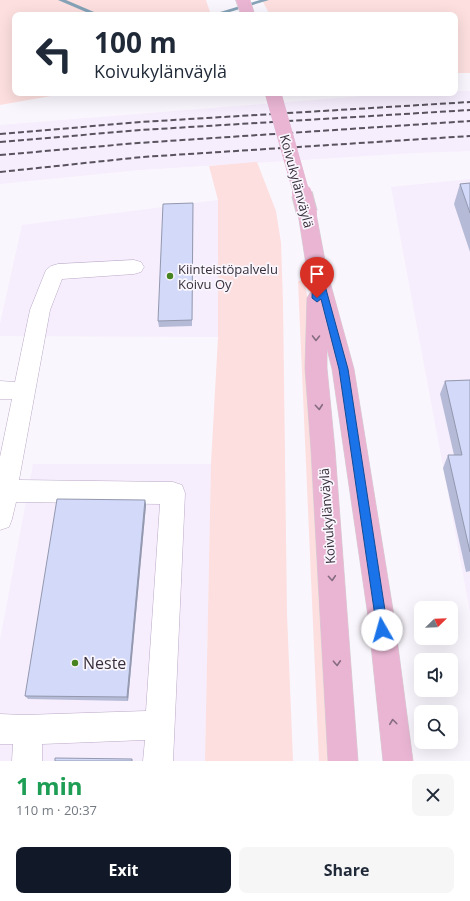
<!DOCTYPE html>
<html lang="en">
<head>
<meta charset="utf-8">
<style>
	body { margin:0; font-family:"Open Sans",sans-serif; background:#f6f6f7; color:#1f2937; height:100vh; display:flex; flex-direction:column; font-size:15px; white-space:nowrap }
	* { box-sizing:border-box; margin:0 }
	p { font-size:13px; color:#747a83 }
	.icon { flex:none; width:22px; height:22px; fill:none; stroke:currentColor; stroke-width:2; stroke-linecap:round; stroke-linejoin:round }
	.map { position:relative; height:761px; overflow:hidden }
	.sheet { display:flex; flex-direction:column; background:#fff; flex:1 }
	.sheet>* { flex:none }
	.banner { position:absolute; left:12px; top:12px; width:446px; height:84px; border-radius:8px; box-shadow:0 4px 16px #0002; background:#fff; color:#1f2937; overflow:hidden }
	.needle { width:26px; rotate:67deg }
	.fabs { position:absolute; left:414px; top:601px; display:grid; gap:8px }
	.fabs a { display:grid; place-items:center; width:44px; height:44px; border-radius:8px; background:#fff; box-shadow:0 4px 16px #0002; font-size:20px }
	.pin { position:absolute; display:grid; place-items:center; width:34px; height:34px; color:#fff; margin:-41px -17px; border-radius:50% 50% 50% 0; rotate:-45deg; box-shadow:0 0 4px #0007 }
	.pin .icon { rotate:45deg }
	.me { position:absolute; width:44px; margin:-22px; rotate:353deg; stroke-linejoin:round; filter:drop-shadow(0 0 3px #0008) }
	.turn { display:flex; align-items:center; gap:14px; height:84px; padding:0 16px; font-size:18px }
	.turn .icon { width:52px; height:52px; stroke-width:2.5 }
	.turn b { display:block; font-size:28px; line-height:34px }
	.round { display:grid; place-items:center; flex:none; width:42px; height:42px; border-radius:8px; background:#f6f6f7 }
	.overview { display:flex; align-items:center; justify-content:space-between; height:68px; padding:0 16px }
	h1 { font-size:24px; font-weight:700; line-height:30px; color:#1e9e55 }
	.primary-button { display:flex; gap:8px; margin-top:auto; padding:8px 16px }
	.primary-button a { flex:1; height:46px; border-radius:8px; background:#111827; color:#fff; font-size:16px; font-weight:700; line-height:46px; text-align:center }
	.primary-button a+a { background:#f6f6f7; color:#1f2937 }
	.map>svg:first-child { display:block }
	.built { fill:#f6edfd }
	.green { fill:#fcdfde }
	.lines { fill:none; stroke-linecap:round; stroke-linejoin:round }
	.stream { fill:#85a2b7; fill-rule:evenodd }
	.minor-casing { stroke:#baaac7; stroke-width:1 }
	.major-casing { stroke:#d3d1d4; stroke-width:1 }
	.minor { fill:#fff; fill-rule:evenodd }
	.major { fill:#e9b5d3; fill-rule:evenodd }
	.rail { stroke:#59535e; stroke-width:2; stroke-dasharray:6 3; stroke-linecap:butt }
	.major-bridge-far1-casing { stroke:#d3d1d4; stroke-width:16; stroke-linecap:butt }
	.major-bridge-casing { stroke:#d3d1d4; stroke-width:22; stroke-linecap:butt }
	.major-bridge-far1 { stroke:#e9b5d3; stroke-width:16 }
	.major-bridge { stroke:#e9b5d3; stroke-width:20 }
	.wall { fill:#b5bbd6 }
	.shaded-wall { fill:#9398ae }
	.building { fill:#d2d9f9; stroke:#9398ae }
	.oneway { stroke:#876c80 }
	.route { fill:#1a73e8; stroke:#114b97 }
	.poi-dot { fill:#478421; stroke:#faf6fd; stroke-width:1.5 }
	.labels { text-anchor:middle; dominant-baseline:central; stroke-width:3.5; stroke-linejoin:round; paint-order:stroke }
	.street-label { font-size:13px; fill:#37303c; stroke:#faf6fd }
	.poi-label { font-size:13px; fill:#37303c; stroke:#faf6fd; text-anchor:start }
	.near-poi-label { font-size:16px; fill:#37303c; stroke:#faf6fd; text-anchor:start }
</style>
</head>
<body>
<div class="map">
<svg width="470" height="761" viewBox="0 0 470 761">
	<rect width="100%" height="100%" fill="#faf6fd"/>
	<g class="built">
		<polygon points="455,91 470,91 470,151 415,153 139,170 0,184 0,125 363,96 455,93"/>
		<polygon points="470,179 470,612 391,187"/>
		<polygon points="218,200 218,337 0,336 0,324 22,225"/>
		<polygon points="33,464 211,464 205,761 0,761 0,640"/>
	</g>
	<g class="green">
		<polygon points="0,0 206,0 211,15 15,15 15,93 87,93 51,96 0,105"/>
		<polygon points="262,0 470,0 470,73 455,73 455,15 270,15"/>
		<polygon points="257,162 276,211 281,243 283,304 287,614 293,761 205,761 211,464 218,337 218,200 209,166"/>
		<polygon points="304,280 307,295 335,761 319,761 298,281"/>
	</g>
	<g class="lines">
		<g class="stream">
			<polygon points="58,0 66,0 101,15 93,15"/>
			<polygon points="260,0 269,0 220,15 210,15"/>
		</g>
		<g class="minor-casing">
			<polygon id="minor" points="134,260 141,262 144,267 141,272 134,274 62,279 50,310 19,480 173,482 182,485 185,493 173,761 143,761 145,740 42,744 42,761 12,761 13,744 0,744 0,714 24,715 146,711 160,504 16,502 12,519 9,527 0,530 0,457 12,399 0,399 0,381 15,382 30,310 46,270 51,266 58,264"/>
		</g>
		<g class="major-casing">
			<g id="major">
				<polygon points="236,0 250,0 255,15 241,15"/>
				<polygon points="307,207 314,209 316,213 327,271 354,369 394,616 413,761 383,761 368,616 332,369 327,349 327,368 335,450 358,761 328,761 311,450 305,368 307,298 310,293 312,292 307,271 298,213 300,209"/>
			</g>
		</g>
		<use href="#minor" class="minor"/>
		<use href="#major" class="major"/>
		<g class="rail">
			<polyline points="0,134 141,122 470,102"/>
			<polyline points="0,142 141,130 470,110"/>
			<polyline points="0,155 138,143 470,121"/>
			<polyline points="0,172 142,157 470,136"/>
		</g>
		<g class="major-bridge-far1-casing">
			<polyline id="major-bridge-far1" points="273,93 302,195"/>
		</g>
		<g class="major-bridge-casing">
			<polyline id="major-bridge" points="302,194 307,213"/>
		</g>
		<use href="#major-bridge-far1" class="major-bridge-far1"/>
		<use href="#major-bridge" class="major-bridge"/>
	</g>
	<g class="wall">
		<polygon points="470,183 470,252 454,204 460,184"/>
		<polygon points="193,209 192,326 159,327 158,321"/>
		<polygon points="470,380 470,571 466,572 443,468 448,455 454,455 440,394 445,381"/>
		<polygon points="145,500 146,505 128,701 28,699 25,696"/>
	</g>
	<polygon class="shaded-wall" points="145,500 146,505 128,701 127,697"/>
	<g class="building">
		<polygon points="470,183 470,213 460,184"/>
		<polygon points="193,203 192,320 158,321 163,204"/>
		<polygon points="470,380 470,552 448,455 462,455 445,381"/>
		<polygon points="57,499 145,500 127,697 25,696"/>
		<polygon points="55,758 132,759 132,761 55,761"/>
	</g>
	<defs><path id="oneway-chevron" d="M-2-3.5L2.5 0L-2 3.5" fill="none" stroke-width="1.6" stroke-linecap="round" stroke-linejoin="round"/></defs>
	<g class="oneway">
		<use href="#oneway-chevron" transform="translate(316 338) rotate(91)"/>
		<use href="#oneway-chevron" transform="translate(319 407) rotate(85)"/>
		<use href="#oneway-chevron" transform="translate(332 578) rotate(86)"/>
		<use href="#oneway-chevron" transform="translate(337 663) rotate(87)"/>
		<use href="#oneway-chevron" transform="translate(393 722) rotate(-97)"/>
	</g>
	<polygon class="route" points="317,268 321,271 348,369 388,630 386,634 382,636 379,634 377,630 339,369 321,299 317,302 312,298 313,271"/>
	<g class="poi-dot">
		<circle cx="170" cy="276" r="4"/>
		<circle cx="75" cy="663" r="4"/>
	</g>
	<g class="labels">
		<g class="street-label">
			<text transform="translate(297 181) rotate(75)">Koivukylänväylä</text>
			<text transform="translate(327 516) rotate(-94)">Koivukylänväylä</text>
		</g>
		<g class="poi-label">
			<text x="178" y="269">Kiinteistöpalvelu<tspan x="178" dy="15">Koivu Oy</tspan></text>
		</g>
		<g class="near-poi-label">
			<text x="83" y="663">Neste</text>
		</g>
	</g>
</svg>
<div class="fabs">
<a><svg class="needle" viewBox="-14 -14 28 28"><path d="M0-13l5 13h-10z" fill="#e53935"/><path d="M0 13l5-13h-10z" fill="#747a83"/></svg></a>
<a><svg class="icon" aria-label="sound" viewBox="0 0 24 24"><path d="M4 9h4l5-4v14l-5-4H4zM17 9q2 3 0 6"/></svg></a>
<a><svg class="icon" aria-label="search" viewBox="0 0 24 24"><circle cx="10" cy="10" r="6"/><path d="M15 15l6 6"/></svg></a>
</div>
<div class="pin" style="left:317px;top:298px;background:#d93025"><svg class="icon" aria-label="arrive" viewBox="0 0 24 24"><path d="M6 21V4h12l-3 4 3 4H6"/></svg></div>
<svg class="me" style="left:382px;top:630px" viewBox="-20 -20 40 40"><circle r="19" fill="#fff"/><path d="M0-13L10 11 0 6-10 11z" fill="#1a73e8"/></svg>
<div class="banner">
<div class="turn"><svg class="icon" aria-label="left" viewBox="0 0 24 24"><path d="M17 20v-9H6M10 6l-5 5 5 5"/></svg><div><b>100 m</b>Koivukylänväylä</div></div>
</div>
</div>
<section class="sheet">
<div class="overview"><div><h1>1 min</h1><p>110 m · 20:37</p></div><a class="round"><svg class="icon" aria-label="close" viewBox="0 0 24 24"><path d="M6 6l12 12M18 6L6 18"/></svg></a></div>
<div class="primary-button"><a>Exit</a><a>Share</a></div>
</section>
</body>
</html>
